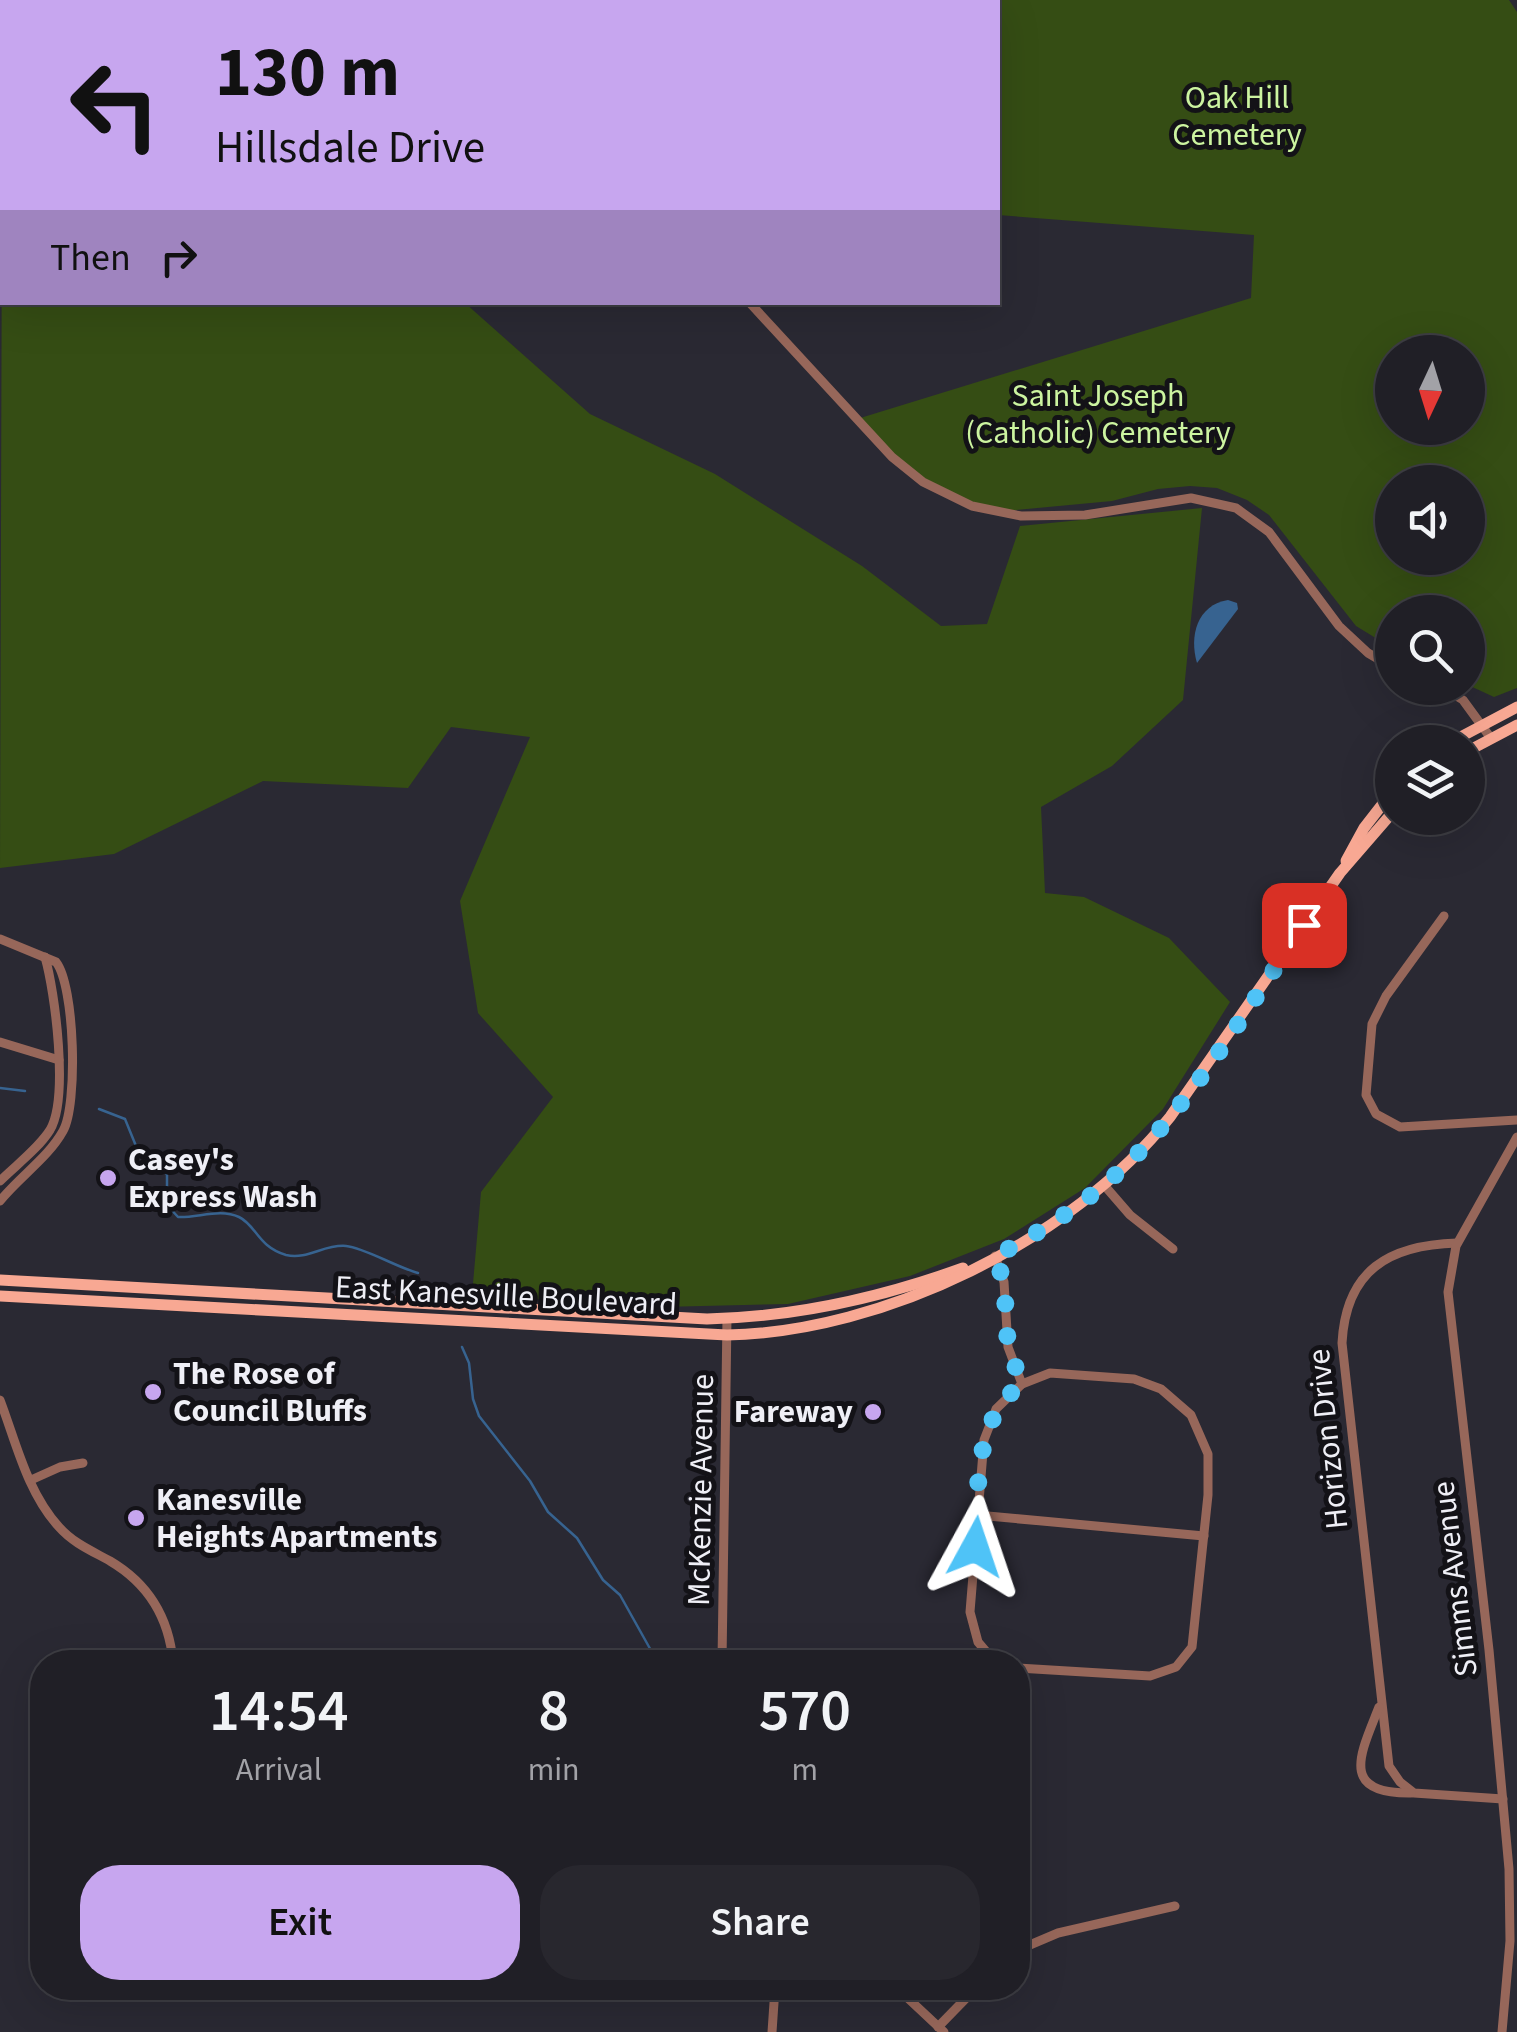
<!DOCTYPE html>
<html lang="en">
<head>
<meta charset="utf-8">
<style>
	body { margin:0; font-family:"Source Sans 3",sans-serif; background:#28272e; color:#f1f3f6; height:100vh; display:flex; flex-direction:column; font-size:38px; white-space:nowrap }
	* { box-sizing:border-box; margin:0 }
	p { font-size:32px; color:#a2a2a7 }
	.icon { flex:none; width:55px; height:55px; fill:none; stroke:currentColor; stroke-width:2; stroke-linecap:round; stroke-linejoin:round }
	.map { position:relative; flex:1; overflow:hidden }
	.details { position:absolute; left:30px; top:1650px; width:1000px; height:350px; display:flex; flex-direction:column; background:#201f26; border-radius:40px; box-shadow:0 10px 40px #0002,0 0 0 2px #3d3d43 }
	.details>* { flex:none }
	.hud { position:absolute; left:0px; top:0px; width:1000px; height:305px; box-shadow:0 10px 40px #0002,0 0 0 2px #3d3d43; background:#c7a6ef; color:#111; overflow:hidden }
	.needle { width:65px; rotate:184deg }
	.tools { position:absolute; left:1375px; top:335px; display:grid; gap:20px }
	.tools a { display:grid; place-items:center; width:110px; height:110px; border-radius:50%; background:#201f26; box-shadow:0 10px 40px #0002,0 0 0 2px #3d3d43; font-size:50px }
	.pin { position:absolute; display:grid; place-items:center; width:85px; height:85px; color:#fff; margin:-42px; border-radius:20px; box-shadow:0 5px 15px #0006 }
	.me { position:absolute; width:110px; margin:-55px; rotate:5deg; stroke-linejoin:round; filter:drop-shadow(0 0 8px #0008) }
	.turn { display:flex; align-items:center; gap:35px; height:210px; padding:0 50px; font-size:45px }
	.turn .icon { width:130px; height:130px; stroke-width:2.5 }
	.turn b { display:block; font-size:70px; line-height:85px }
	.then { display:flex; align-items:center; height:95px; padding:0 50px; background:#0003; gap:20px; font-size:38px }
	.eta { display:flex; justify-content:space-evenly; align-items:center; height:170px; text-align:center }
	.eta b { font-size:60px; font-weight:600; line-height:70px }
	.button { display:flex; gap:20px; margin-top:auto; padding:20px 50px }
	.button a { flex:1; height:115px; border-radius:40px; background:#c7a6ef; color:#111; font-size:40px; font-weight:600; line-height:115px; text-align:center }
	.button a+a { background:#28272e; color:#f1f3f6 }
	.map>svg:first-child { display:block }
	.green { fill:#354d14; fill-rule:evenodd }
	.water { fill:#376390 }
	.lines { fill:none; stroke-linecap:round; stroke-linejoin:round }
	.stream { stroke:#376390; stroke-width:2.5 }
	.minor { stroke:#97675a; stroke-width:9 }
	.major { stroke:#f8a893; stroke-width:11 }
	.route { stroke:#4fc3f7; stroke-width:18; stroke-dasharray:0 32.4 }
	.poi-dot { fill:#c7a6ef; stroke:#131217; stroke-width:4 }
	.labels { text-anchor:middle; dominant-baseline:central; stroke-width:10; stroke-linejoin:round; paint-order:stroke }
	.park-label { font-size:32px; fill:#ccf4a0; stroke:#131217 }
	.poi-label { font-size:32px; font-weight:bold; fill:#efeff6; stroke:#131217; text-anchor:start }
	.street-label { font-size:32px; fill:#efeff6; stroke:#131217 }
</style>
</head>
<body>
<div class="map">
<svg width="1517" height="2032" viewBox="0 0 1517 2032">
	<rect width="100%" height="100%" fill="#2a2933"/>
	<g class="green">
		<path d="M 834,0 L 1509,0 L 1517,12 L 1517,688 L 1494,697 L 1468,685 L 1468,612 L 1392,612 L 1392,648 L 1356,626 L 1269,515 L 1247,500 L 1217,488 L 1190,486 L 1158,489 L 1112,501 L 994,512 L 906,470 L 857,419 L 1251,298 L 1254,235 L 998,215 L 998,2 L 834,2 ZM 1392,352 L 1468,352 L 1468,428 L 1392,428 ZM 1392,482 L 1468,482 L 1468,558 L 1392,558 Z"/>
		<polygon points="2,179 2,302 465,303 590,414 715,474 862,566 941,626 987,624 1020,526 1202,508 1183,700 1112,766 1041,807 1045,893 1084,897 1169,938 1230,1002 1163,1109 1085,1188 1004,1239 910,1276 788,1304 661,1307 472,1295 481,1192 553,1097 478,1013 460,901 530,737 451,727 408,788 263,781 114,854 0,868"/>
	</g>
	<path class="water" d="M 1228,600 L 1237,603 L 1238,609 L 1197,663 C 1189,636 1197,605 1228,600 Z"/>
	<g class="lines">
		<g class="stream">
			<polyline points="0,1088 25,1091"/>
			<path d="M 99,1109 L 125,1119 L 136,1146 L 162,1166 L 167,1175 L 167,1205 L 178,1217 C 198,1218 220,1208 239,1217 C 256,1225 258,1247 286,1255 C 308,1260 324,1244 346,1246 C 365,1248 396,1267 418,1273"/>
			<polyline points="462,1347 469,1363 473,1399 479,1416 530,1481 548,1512 577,1538 603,1580 620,1595 653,1654 665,1662"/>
		</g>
		<g class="minor">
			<polyline points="275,0 278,2"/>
			<polyline points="749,302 892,457 923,482 972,506 1021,516 1085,515 1191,498 1236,508 1269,532 1339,626 1368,653 1392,667"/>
			<polyline points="1443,688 1463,700 1490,737"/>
			<polyline points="1444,916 1386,996 1372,1024 1366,1095 1376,1114 1400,1127 1517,1120"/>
			<path d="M 0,939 L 56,962 C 75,986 78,1105 63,1131 C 48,1158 19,1177 0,1201"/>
			<polyline points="0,1042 59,1060"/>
			<path d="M 0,1181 C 16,1165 38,1149 50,1130 C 69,1098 55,992 45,957"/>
			<polyline points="1104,1185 1130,1215 1173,1249"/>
			<path d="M 1457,1243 C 1389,1245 1346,1270 1342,1343 L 1389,1766 L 1400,1782 L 1414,1793 L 1503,1799"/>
			<polyline points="995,1256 1004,1282 1008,1347 1022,1384"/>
			<path d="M 0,1400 C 16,1442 27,1492 59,1527 C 73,1543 92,1551 110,1561 C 149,1584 169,1618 173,1662"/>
			<polyline points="31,1480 60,1467 83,1463"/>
			<polyline points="977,1515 1204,1536"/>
			<polyline points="722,1662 727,1318"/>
			<polyline points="1001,1662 989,1655 978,1642 970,1612 984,1440 996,1409 1022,1384 1050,1373 1134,1379 1161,1389 1191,1415 1208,1454 1208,1495 1192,1647 1176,1667 1150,1676 1018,1668"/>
			<path d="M 1379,1707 C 1361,1753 1338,1794 1411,1793"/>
			<polyline points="1018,1950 1058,1933 1175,1906"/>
			<polyline points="897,1988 944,2032"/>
			<polyline points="938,2027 976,1988"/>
			<polyline points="772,2032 775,1988"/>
			<polyline points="1502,2032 1510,1941 1509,1869 1489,1650 1448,1292 1456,1246 1517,1137"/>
		</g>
		<g class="major">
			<polyline points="1451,742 1517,707"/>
			<polyline points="1468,751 1517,725"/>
			<polyline points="1346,861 1364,828 1392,792"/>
			<path d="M 0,1280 L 707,1319 C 796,1317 880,1298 963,1268"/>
			<path d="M 0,1296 L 727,1335 C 884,1332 1072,1240 1170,1117 L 1340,873 L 1392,813"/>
		</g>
	</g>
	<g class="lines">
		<path class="route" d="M 975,1547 C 979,1491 972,1419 1022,1384 L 1008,1347 L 1004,1282 L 995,1256 C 1049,1228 1101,1193 1143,1148 C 1204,1083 1254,998 1304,925"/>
	</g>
	<g class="poi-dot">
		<circle cx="108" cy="1178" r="10"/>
		<circle cx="153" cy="1392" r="10"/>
		<circle cx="873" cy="1412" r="10"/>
		<circle cx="136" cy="1518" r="10"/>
	</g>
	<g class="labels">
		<g class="park-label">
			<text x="1237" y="98">Oak Hill<tspan x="1237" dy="37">Cemetery</tspan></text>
			<text x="1098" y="396">Saint Joseph<tspan x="1098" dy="37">(Catholic) Cemetery</tspan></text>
		</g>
		<g class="poi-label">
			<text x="128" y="1160">Casey's<tspan x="128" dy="37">Express Wash</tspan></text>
			<text x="173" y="1374">The Rose of<tspan x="173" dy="37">Council Bluffs</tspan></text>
			<text x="853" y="1412" text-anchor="end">Fareway</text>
			<text x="156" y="1500">Kanesville<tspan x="156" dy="37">Heights Apartments</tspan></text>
		</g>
		<g class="street-label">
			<text transform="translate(506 1296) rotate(3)">East Kanesville Boulevard</text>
			<text transform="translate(1328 1439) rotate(-96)">Horizon Drive</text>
			<text transform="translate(701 1490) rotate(-89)">McKenzie Avenue</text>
			<text transform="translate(1455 1579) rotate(-97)">Simms Avenue</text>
		</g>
	</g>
</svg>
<div class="tools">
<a><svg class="needle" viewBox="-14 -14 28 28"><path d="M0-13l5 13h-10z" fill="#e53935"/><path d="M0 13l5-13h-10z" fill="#a2a2a7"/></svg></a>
<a><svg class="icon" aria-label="sound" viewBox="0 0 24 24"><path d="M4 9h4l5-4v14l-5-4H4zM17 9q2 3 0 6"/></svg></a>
<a><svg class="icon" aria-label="search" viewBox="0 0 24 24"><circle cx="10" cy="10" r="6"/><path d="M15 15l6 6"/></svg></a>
<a><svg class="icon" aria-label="layers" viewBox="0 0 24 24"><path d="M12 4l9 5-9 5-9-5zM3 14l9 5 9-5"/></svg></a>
</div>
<div class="pin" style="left:1304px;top:925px;background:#d93025"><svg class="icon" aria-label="arrive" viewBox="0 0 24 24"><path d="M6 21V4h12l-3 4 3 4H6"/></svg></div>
<svg class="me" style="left:975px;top:1547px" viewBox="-20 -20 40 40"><path d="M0-17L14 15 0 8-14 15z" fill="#4fc3f7" stroke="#fff" stroke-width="4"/></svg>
<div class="hud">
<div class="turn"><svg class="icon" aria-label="left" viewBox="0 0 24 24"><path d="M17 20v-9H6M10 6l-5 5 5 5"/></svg><div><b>130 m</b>Hillsdale Drive</div></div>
<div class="then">Then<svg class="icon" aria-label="right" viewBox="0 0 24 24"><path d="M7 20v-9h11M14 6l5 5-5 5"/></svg></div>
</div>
<section class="details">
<div class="eta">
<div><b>14:54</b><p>Arrival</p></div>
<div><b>8</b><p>min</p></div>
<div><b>570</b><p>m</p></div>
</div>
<div class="button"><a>Exit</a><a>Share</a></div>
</section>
</div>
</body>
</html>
